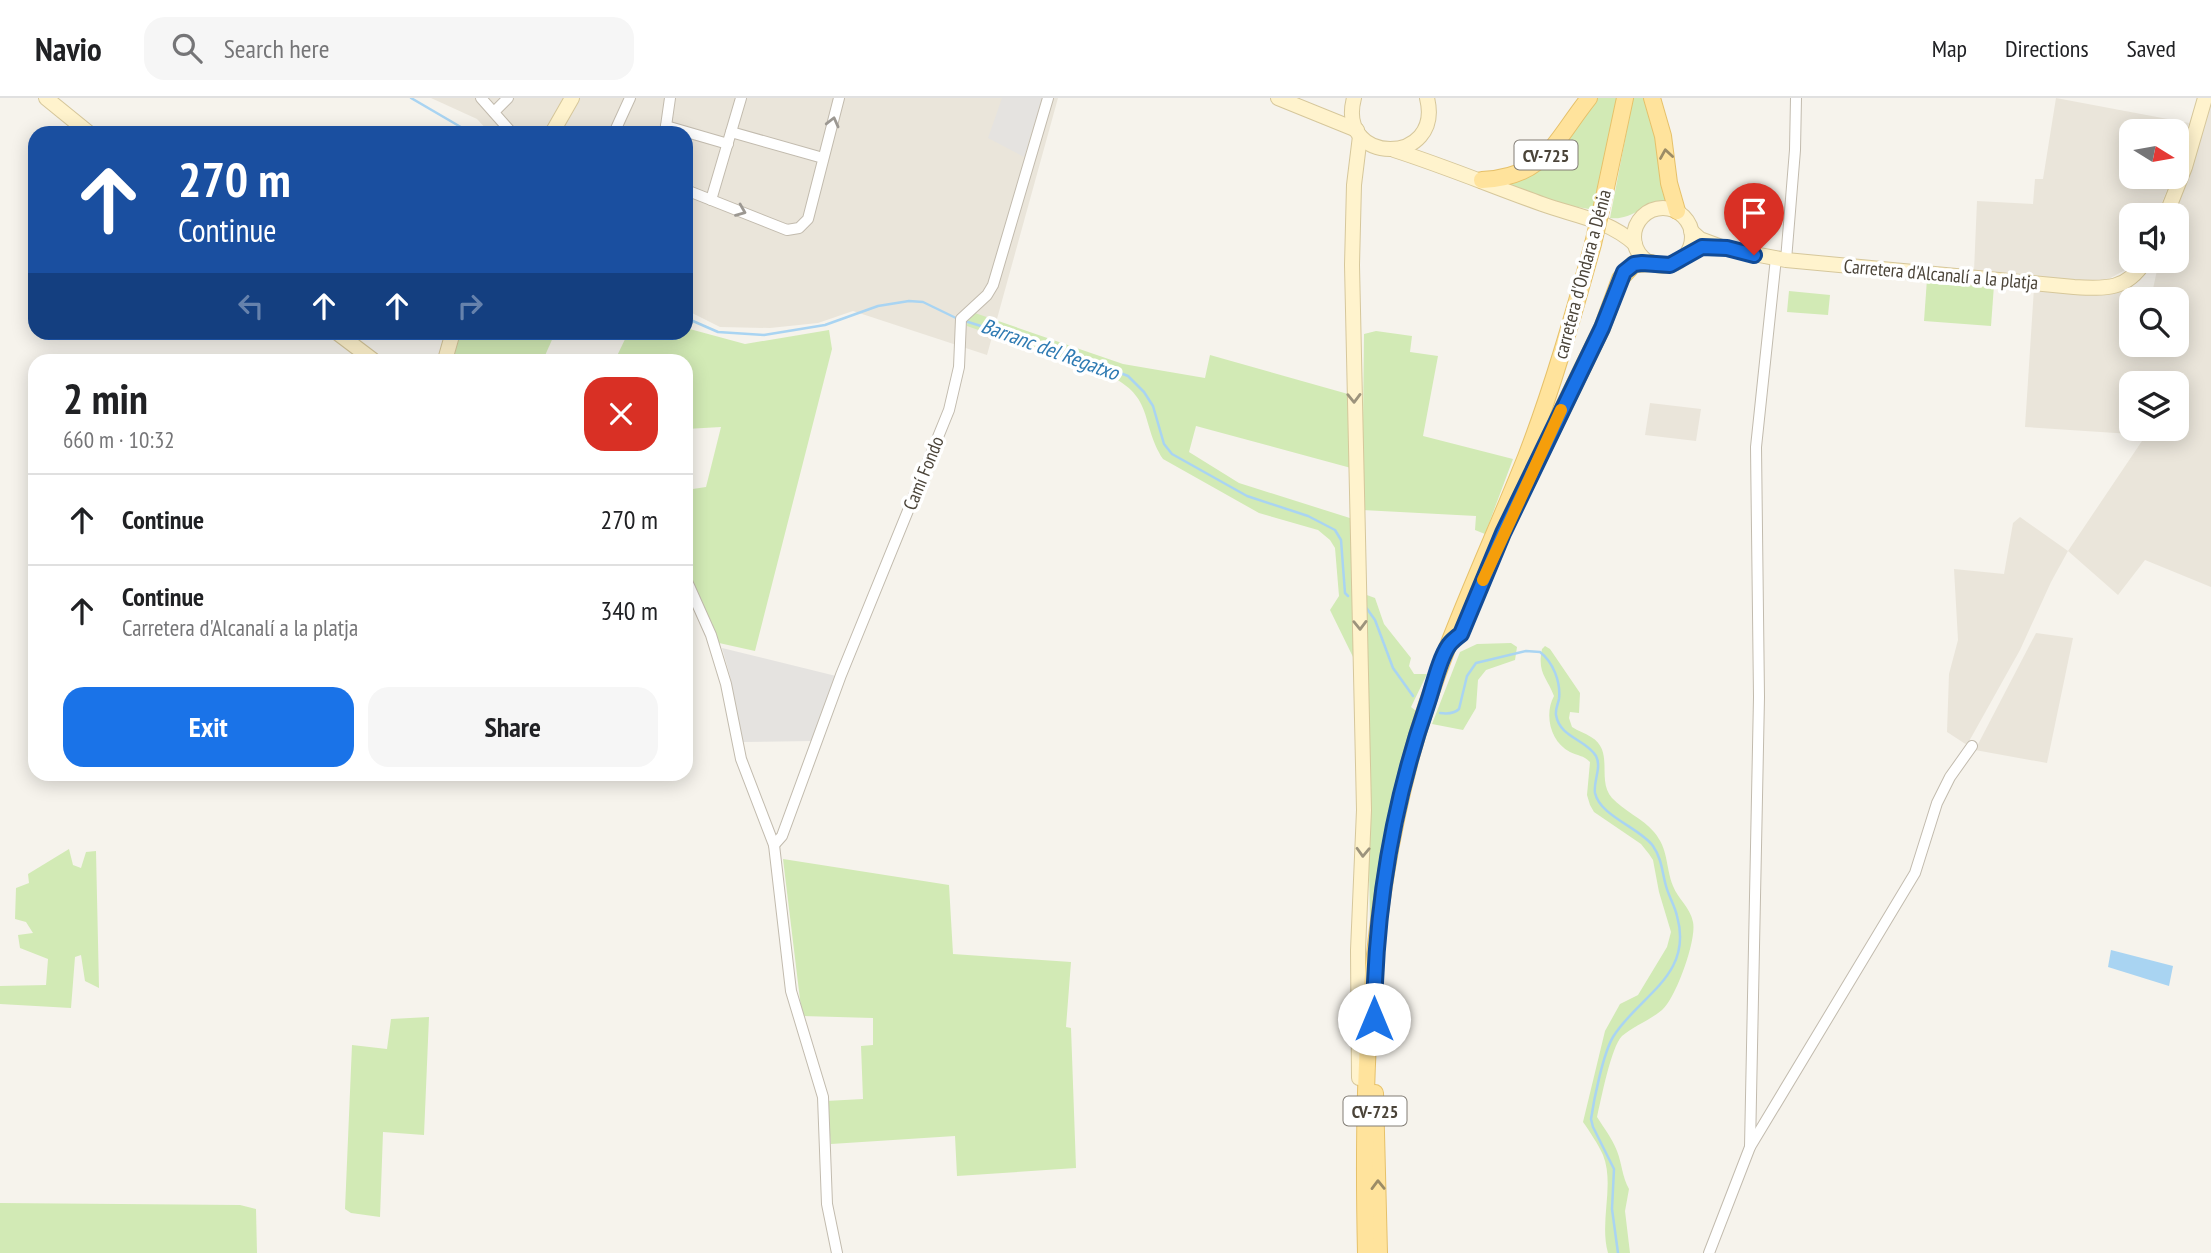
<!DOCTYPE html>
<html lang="en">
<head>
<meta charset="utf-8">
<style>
	body { margin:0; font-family:"PT Sans Narrow",sans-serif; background:#f6f6f6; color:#202124; height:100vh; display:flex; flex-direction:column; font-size:26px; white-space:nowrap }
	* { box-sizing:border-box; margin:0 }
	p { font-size:23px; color:#757577 }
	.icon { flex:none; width:38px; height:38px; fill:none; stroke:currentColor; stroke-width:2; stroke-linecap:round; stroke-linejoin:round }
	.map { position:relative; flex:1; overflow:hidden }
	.details { position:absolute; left:28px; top:256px; width:665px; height:427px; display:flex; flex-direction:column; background:#fff; border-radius:21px; box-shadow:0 4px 18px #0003 }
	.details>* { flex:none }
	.banner { position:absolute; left:28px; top:28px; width:665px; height:214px; border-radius:21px; box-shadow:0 4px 18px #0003; background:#1a4fa0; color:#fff; overflow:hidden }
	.needle { width:46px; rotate:101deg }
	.buttons { position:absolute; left:2119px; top:21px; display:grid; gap:14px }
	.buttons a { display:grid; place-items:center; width:70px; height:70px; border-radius:14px; background:#fff; box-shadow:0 4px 18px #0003; font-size:35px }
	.pin { position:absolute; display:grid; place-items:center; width:60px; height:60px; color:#fff; margin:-72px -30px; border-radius:50% 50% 50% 0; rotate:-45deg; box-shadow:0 0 7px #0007 }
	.pin .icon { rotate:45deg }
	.me { position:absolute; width:77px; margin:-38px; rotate:0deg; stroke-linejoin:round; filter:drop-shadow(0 0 5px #0008) }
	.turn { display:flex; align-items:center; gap:24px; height:147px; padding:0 35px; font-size:32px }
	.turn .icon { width:91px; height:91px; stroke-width:2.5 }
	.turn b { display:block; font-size:49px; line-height:60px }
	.lanes { display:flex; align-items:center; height:66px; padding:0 35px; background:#0003; justify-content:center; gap:35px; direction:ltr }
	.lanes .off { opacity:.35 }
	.round { display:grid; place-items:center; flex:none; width:74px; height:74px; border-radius:21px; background:#f6f6f6 }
	.overview { display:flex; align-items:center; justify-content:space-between; height:119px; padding:0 35px }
	h1 { font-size:42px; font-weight:800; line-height:52px }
	.cta { display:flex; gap:14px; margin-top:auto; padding:14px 35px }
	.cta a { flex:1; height:80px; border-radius:21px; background:#1a73e8; color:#fff; font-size:28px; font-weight:800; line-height:80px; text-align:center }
	.cta a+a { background:#f6f6f6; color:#202124 }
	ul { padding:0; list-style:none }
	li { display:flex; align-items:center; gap:21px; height:91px; padding:0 35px; border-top:2px solid #e0e0e0 }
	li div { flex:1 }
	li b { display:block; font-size:26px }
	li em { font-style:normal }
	header { display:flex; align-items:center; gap:42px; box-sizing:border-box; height:98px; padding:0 35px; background:#fff; border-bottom:2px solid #e0e0e0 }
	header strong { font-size:33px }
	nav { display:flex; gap:38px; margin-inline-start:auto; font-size:24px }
	.search { width:490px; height:63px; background:#f6f6f6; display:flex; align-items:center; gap:18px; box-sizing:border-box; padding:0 24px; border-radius:21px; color:#757577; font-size:26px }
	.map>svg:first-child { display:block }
	.residential { fill:#eae5da; fill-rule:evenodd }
	.green { fill:#d2eab5 }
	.parking { fill:#e5e3e0 }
	.water { fill:#a9d4f2 }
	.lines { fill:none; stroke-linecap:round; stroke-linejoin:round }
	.stream { stroke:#a9d4f2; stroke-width:2.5 }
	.street-casing { stroke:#c2bbae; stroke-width:12 }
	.secondary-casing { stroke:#d6c79b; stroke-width:16 }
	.primary-casing { stroke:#e6c16a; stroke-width:18 }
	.street { stroke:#fff; stroke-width:10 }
	.secondary { stroke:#fff3cd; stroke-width:14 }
	.primary { stroke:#ffe39c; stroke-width:16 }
	.primary-bridge-casing { stroke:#e6c16a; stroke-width:18; stroke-linecap:butt }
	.primary-bridge { stroke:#ffe39c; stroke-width:16 }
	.oneway { stroke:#9c9892 }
	.oneway2 { stroke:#9c8c66 }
	.oneway3 { stroke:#9c937c }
	.route-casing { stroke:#114b97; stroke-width:18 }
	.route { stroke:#1a73e8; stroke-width:12 }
	.slow { stroke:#f59e0b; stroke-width:12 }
	.labels { text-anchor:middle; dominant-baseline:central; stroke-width:7; stroke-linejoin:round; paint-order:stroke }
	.shield { fill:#fff; stroke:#817c74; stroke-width:2 }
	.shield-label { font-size:18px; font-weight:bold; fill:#4b4439 }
	.street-label { font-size:19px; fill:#4b4439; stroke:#fff }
	.water-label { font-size:21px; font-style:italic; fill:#2e7ab2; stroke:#fff }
</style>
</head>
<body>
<header>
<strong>Navio</strong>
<div class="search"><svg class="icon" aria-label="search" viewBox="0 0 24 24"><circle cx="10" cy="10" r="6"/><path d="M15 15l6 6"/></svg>Search here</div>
<nav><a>Map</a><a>Directions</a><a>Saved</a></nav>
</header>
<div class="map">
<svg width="2211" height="1155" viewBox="0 0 2211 1155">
	<rect width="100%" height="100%" fill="#f6f3ec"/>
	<g class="residential">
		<polygon points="431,0 1058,0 987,257 853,213 818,225 770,230 720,229 686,212 686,35 490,35 477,21"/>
		<polygon points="2056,0 2189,25 2177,66 2177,33 2132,33 2132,79 2172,79 2157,117 2132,117 2132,163 2134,163 2125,172 2107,182 2067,182 1974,173 1977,103 2033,106 2035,81 2043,81"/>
		<path d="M 2211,0 L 2211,489 L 2145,462 L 2118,497 L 2068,453 L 2051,484 L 2020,552 L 1967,647 L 1947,634 L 1949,576 L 1958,542 L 1954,471 L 2004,476 L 2013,425 L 2020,419 L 2068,453 L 2146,337 L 2025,329 L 2034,190 L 2091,195 L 2136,194 L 2151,200 L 2159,163 L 2177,163 L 2177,117 L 2170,117 ZM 2132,201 L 2177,201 L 2177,247 L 2132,247 ZM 2132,285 L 2177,285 L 2177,331 L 2132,331 Z"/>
		<polygon points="1650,305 1701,311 1696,343 1645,337"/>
		<polygon points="2036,535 2073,540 2047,665 1975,652"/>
	</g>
	<g class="green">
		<polygon points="1596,0 1618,0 1594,112 1561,106 1504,86 1520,82 1542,69"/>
		<path d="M 1633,0 L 1648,0 L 1655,23 L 1667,103 C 1645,104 1632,123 1610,120 Z"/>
		<polygon points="1927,181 1994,187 1991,228 1924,223"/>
		<polygon points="1789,193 1830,197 1828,217 1787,214"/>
		<path d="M 972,214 L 1123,266 L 1205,280 L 1210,257 L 1348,296 L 1351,370 L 1196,328 L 1189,354 L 1239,385 L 1353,421 L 1354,561 L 1330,512 L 1339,498 L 1335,450 L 1330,442 L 1318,432 L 1259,415 L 1163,361 C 1140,325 1155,299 1108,277 L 967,228 L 968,218 Z"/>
		<polygon points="686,230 745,246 829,232 832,251 755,553 719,545 686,470 686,392 706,389 721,329 686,331 686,262 615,262 628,235 686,234"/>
		<polygon points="1376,233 1412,238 1410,254 1438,258 1423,338 1513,361 1485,436 1475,432 1476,418 1362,412 1364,236"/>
		<polygon points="458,235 555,235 543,262 451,262"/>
		<polygon points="1364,496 1375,500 1384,526 1411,560 1409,568 1414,576 1427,576 1411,609 1416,613 1387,723 1370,824"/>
		<polygon points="1511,545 1517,549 1515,562 1486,572 1478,582 1476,610 1463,632 1432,626 1460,554 1477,546"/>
		<path d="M 1545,548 L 1550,551 L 1580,595 L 1579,615 L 1570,614 L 1569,620 L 1572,629 C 1578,633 1585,635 1591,639 C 1615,653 1596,682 1612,700 C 1624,713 1642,720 1654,734 C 1669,752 1665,767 1673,788 C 1678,801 1690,809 1693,824 C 1697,841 1676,900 1662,912 C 1650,922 1634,928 1622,938 C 1611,949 1601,1002 1597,1019 C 1604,1030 1612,1040 1617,1053 C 1622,1066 1622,1078 1629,1091 L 1625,1113 L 1630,1155 L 1608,1155 C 1599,1123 1615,1087 1603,1057 C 1598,1046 1590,1034 1583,1024 L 1605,933 L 1620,906 L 1638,897 L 1667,849 L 1671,834 L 1659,794 L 1653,762 L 1649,756 L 1641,746 L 1594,714 L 1590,707 L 1587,697 L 1590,664 C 1583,657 1578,658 1570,654 C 1550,644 1544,616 1554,598 C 1547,579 1537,575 1542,551 Z"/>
		<polygon points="69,751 73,767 81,770 86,754 96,753 99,890 85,883 81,857 75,859 71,910 0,906 0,888 46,887 48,861 20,850 18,837 33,835 26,824 15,821 16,790 29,785 28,776"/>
		<polygon points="783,761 949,787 953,856 1071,864 1066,929 1071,930 1076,1070 957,1078 955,1038 831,1046 826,1003 863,1001 861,948 873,947 873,920 802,918"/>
		<polygon points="429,919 424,1037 383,1034 380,1119 351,1115 345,1111 352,947 387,951 391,921"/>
		<polygon points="0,1105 240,1107 256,1111 257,1155 0,1155"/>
	</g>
	<g class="parking">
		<polygon points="1002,0 1042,0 1024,59 988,40"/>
		<polygon points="722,550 836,578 813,643 742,644 730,578"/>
	</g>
	<polygon class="water" points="2111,852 2173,868 2169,888 2108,869"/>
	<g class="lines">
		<g class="stream">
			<polyline points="411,0 471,35"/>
			<polyline points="686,220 718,234 764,237 825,227 878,208 909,203 923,204 958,221"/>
			<polyline points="965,223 1085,261 1128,278 1144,294 1153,308 1164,346 1172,356 1247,398 1308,418 1335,432 1341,442 1345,495 1348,498"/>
			<polyline points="1365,508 1375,522 1393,570 1413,598"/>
			<path d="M 1440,615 C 1447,616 1454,616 1459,611 L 1467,578 L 1476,565 L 1526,553 L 1540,554 C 1553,564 1561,584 1559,601 C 1558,606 1555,612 1556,617 C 1560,640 1586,641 1596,658 C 1602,670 1593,683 1595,695 C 1600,718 1640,730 1653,748 C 1662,761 1662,774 1666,788 C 1669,799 1675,808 1677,818 C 1694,878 1638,898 1613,939 C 1603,956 1594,1001 1591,1021 L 1593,1029 L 1614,1071 L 1612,1111 L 1618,1155"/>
		</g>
		<g class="street-casing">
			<g id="street">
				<polyline points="481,0 512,35"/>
				<polyline points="494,14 508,0"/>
				<polyline points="666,28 728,46"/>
				<polyline points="731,34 823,60"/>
				<polyline points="614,35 630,0"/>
				<polyline points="665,35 670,0"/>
				<polyline points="686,92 787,132 799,130 808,121 839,0"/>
				<polyline points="711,102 741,0"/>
				<polyline points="1786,162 1795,52 1796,0"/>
				<polyline points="686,481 711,537 726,586 741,661 774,747 791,893 823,999 827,1106 837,1155"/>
				<polyline points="774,747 782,738 841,577 949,312 959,269 961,221 987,197 993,187 1048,0"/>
				<polyline points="1750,1049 1759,599 1756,349 1776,160"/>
				<polyline points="1709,1155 1750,1049 1915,775 1937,705 1950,679 1972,648"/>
			</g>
		</g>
		<g class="secondary-casing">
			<g id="secondary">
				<polyline points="46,0 89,35"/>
				<polyline points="1278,0 1357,32"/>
				<path d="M 1354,0 C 1336,68 1444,68 1427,0"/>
				<polyline points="552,35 572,0"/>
				<path d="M 1394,52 C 1444,68 1492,88 1542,106 C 1575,118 1607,121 1635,146"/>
				<circle cx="1663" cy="139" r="29"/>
				<polyline points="2166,117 2185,69 2205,0"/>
				<path d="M 1691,133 L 1700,141 L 1727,151 L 1786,162 L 2074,189 C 2106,191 2127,192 2145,163"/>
				<polyline points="336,234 373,262"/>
				<polyline points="445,262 453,234"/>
				<polyline points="1359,980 1358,852 1364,712 1352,167 1354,87 1360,38"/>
			</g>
		</g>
		<g class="primary-casing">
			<g id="primary">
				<polyline points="1652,0 1663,38 1669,85 1677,113"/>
				<path d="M 1482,82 C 1545,79 1554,44 1589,0"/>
				<polyline points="1604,99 1625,0"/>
				<polyline points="1522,394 1602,230 1620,181 1634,166 1651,165"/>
				<polyline points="1375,995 1379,1155"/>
				<path d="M 1366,1155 C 1362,986 1367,820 1412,655 C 1440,553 1487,457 1526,359 C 1553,289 1573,218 1593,146"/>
			</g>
		</g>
		<use href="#street" class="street"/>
		<use href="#secondary" class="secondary"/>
		<use href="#primary" class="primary"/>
		<g class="primary-bridge-casing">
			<polyline id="primary-bridge" points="1593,146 1604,99"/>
		</g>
		<use href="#primary-bridge" class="primary-bridge"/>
	</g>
	<defs><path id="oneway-chevron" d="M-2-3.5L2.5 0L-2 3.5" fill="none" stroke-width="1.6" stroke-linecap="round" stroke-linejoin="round" transform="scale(1.75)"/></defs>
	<g class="oneway">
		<use href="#oneway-chevron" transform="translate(833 24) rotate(-76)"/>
		<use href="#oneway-chevron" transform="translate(741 113) rotate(22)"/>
	</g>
	<g class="oneway2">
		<use href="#oneway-chevron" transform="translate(1666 56) rotate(-99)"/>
		<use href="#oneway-chevron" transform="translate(1378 1087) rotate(-91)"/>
	</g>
	<g class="oneway3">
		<use href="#oneway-chevron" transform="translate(1354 300) rotate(89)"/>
		<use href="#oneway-chevron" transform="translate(1360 527) rotate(89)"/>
		<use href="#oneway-chevron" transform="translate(1363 754) rotate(92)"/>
	</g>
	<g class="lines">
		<g class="route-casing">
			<path id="route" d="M 1374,921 C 1375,814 1392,708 1427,607 C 1433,590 1439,561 1449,547 C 1452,543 1457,539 1461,536 L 1503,435 L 1602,230 L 1624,174 L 1634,166 L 1642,165 L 1670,167 L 1702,149 L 1727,150 L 1754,157"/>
		</g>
		<use href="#route" class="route"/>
		<polyline class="slow" points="1483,482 1561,312"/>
	</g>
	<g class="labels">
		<g class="shield">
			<rect x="1514.5" y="42.5" width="63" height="29" rx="5"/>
			<rect x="1343.5" y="998.5" width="63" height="29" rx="5"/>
		</g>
		<g class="shield-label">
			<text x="1546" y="57">CV-725</text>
			<text x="1375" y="1013">CV-725</text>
		</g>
		<g class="street-label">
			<text transform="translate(1582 176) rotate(-75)">carretera d'Ondara a Dénia</text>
			<text transform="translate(1941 176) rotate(5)">Carretera d'Alcanalí a la platja</text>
			<text transform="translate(923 375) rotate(-68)">Camí Fondo</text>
		</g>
		<g class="water-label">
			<text transform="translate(1050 251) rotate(20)">Barranc del Regatxo</text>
		</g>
	</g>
</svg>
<div class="buttons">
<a><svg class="needle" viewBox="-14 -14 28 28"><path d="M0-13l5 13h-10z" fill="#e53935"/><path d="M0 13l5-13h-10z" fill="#757577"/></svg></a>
<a><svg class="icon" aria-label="sound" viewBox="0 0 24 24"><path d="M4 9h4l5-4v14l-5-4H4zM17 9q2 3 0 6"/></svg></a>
<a><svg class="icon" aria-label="search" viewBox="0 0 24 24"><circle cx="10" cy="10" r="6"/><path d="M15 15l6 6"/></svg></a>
<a><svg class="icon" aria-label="layers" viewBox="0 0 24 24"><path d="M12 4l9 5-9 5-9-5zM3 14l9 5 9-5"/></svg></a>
</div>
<div class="pin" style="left:1754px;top:157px;background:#d93025"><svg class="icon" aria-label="arrive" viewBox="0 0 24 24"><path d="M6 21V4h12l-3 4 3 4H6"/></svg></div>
<svg class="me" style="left:1374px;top:921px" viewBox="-20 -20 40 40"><circle r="19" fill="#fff"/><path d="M0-13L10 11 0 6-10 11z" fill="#1a73e8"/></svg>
<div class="banner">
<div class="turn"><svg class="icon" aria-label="ahead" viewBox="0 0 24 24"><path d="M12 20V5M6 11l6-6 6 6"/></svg><div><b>270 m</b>Continue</div></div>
<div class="lanes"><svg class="icon off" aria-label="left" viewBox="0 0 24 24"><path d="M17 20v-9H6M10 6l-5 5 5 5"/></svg><svg class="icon" aria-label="ahead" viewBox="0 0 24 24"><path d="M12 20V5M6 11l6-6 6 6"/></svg><svg class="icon" aria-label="ahead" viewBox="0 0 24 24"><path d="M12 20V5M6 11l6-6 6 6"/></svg><svg class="icon off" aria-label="right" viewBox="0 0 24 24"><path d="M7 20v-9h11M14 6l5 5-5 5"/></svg></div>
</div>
<section class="details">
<div class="overview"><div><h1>2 min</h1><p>660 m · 10:32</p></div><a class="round" style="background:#d93025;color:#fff"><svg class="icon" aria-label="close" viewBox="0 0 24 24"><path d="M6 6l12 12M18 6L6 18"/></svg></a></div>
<ul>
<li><svg class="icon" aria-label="ahead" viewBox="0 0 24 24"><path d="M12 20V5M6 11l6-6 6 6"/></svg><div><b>Continue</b></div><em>270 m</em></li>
<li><svg class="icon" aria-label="ahead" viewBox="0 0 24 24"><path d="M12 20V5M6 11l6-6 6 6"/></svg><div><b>Continue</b><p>Carretera d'Alcanalí a la platja</p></div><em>340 m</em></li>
</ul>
<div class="cta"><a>Exit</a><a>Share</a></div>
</section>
</div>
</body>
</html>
